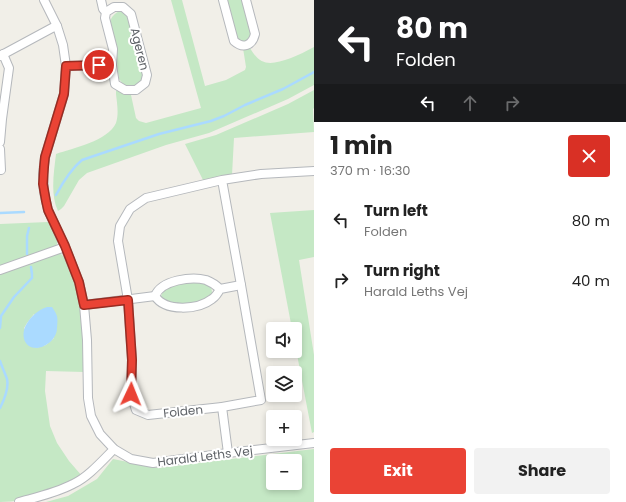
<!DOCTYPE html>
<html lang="en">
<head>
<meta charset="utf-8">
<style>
	body { margin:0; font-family:Poppins,sans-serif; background:#f2f2f2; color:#222; height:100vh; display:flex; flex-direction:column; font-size:15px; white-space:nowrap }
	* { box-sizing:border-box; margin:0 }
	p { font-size:13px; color:#767676 }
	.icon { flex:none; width:22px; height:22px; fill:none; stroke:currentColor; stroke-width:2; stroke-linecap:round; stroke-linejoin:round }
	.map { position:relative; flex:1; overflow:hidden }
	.details { display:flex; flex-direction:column; background:#fff; width:312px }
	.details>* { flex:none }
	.top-card { background:#202124; color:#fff; overflow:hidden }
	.fabs { position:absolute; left:266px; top:322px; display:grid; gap:8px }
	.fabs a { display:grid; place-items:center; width:36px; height:36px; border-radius:4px; background:#fff; box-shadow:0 2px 6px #0003; font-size:20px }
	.pin { position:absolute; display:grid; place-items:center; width:34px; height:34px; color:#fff; margin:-17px; border:2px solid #fff; border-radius:50%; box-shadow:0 1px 4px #0007 }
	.me { position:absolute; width:44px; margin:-22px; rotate:2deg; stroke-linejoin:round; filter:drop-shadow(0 0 3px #0008) }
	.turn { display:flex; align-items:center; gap:14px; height:84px; padding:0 16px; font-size:18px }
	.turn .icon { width:52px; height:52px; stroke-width:2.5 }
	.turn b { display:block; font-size:28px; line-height:34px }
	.lanes { display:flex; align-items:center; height:38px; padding:0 16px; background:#0003; justify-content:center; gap:20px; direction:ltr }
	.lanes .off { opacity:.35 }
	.round { display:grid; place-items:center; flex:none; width:42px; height:42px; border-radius:4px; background:#f2f2f2 }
	.head { display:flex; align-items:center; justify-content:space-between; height:68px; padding:0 16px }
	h1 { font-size:24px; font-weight:700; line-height:30px }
	.button { display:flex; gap:8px; margin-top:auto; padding:8px 16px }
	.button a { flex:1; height:46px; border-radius:4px; background:#ea4335; color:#fff; font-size:16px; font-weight:700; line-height:46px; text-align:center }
	.button a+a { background:#f2f2f2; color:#222 }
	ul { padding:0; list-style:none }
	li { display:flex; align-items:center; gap:12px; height:60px; padding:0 16px }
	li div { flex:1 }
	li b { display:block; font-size:15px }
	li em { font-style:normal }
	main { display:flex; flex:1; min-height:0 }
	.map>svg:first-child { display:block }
	.green { fill:#c5e8c5; fill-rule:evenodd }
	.water { fill:#aadaff }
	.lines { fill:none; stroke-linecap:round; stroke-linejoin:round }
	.stream { stroke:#aadaff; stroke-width:2.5 }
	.street-casing { stroke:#b5b8bc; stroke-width:10 }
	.street { stroke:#fff; stroke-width:8 }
	.route-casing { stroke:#982c22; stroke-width:10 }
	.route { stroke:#ea4335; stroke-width:7 }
	.labels { text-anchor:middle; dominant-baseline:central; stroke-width:4; stroke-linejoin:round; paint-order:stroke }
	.street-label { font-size:12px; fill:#5f6368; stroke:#fff }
</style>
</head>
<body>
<main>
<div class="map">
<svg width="314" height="502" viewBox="0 0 314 502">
	<rect width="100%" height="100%" fill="#f1efe8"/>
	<g class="green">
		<path d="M 171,0 L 182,0 L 205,86 L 226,80 L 245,70 L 246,67 L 243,48 L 250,48 C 261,67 271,65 291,58 C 299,55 306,51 314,47 L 314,85 L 288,99 L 209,133 L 166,145 L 87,173 L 79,180 L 64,206 L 61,209 L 58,211 C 50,194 54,172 56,154 C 73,148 108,141 116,123 C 119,114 117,103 116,94 L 116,91 L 118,90 L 124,94 L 131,95 L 136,118 L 139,121 L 146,123 L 201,108 Z"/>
		<polygon points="226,0 243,0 252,32 251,40 243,42 238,41"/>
		<path d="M 120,11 L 124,11 L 128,13 L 146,77 L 133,88 L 124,85 L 119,79 L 118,73 L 116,49 L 110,22 C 111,17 115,13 120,11 Z"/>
		<polygon points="314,90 314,108 313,109 314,132 234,138 232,175 203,180 185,144 216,135 288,104"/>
		<polygon points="314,210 314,257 299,260 314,355 314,432 312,433 295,344 295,329 292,329 270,213"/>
		<polygon points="48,222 50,223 58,240 56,247 0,266 0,224"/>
		<path d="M 56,254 L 61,254 L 66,259 L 78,289 L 84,332 L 84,372 L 46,371 L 45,391 L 50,426 L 57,443 L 69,461 L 82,476 C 57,488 29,502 0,502 L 0,274 ZM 34,314 L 54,338 L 46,345 L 36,348 L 24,328 L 27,323 Z"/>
		<path d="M 190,282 C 199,283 214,282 212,295 C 200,303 173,310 161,298 C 162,285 180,283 190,282 Z"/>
		<path d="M 314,449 L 314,502 L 46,502 L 68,496 L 97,479 L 113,459 L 158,468 ZM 273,461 L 295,461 L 295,483 L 273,483 Z"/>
	</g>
	<path class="water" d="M 47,307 L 52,307 C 58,316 58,317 57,328 C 57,338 47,347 37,348 C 23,348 21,334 26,325 C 31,316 38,310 47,307 Z"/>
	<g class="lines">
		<g class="stream">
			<path d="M 56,195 C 63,182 71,169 82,160 L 159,134 L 211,121 L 224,116 L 245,105 L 283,89 L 314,72"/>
			<polyline points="0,213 24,212"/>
			<polyline points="27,254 27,236 29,228"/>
			<polyline points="0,328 1,316 14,297 32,278 32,274 31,267"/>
			<path d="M 0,361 C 2,367 5,373 7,379 C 9,388 4,400 0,408"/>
		</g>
		<g class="street-casing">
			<g id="street">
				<polyline points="44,0 57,26 63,45 66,66 64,94 45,157 43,174 44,192 48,210 65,247 79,282 84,305 87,340 88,398 91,416 100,434 114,449 131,459 153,463 228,453 314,443"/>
				<polyline points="101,0 103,9 106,12"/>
				<path d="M 223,0 L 234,41 C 243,49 252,46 255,34 L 246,0"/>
				<polyline points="0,56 52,28 57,26"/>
				<polyline points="66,66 112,65 113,49 105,18 106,12 114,7 123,7 131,14 147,75 145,83 136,90 125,90 115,84 112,65"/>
				<polyline points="0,142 2,119 9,68 3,54"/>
				<polyline points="0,149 1,170"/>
				<polyline points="222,180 241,285 261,400 222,407 148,415 136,410 131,394 132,360 128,300 118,241 120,226 130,209 146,198 222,180 261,174 314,171"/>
				<polyline points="0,270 65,247"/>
				<path d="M 220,289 C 218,293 215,297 212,299 C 198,310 165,312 155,296 C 161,280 192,276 206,280 C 211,282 216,285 220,289 L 241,285"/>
				<polyline points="84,305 155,296"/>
				<polyline points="222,407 228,453"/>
				<path d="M 19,502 C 37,497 56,493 73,484 C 88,477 102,461 114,449"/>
			</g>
		</g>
		<use href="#street" class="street"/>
	</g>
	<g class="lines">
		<g class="route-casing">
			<polyline id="route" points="99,65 66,66 64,94 45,157 44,167 43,184 46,201 48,210 65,246 79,282 84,305 128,300 132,360 131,394"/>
		</g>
		<use href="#route" class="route"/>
	</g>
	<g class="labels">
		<g class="street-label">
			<text transform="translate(140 49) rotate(76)">Ageren</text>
			<text transform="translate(183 411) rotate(-6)">Folden</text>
			<text transform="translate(205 456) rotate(-7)">Harald Leths Vej</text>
		</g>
	</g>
</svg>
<div class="fabs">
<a><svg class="icon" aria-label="sound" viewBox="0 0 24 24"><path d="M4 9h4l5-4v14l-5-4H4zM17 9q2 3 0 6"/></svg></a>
<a><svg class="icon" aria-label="layers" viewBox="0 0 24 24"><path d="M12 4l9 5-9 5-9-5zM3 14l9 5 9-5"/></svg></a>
<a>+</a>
<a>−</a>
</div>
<div class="pin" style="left:99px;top:65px;background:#d93025"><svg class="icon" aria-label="arrive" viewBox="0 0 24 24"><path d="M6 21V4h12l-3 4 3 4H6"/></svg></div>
<svg class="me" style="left:131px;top:394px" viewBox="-20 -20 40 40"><path d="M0-17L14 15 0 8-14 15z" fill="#ea4335" stroke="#fff" stroke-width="4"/></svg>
</div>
<section class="details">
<div class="top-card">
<div class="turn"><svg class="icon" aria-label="left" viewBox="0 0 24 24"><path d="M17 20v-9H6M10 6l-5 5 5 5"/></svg><div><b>80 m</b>Folden</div></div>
<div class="lanes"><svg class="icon" aria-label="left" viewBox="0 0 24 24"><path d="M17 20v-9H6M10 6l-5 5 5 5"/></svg><svg class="icon off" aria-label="ahead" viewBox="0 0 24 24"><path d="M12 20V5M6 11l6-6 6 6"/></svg><svg class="icon off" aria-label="right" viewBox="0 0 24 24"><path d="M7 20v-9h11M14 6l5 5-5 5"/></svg></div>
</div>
<div class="head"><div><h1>1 min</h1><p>370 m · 16:30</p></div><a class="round" style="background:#d93025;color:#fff"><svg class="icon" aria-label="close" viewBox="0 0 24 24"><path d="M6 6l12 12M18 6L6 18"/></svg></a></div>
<ul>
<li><svg class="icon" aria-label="left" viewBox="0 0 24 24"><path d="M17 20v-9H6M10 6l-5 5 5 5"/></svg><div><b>Turn left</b><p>Folden</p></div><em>80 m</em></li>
<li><svg class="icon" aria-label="right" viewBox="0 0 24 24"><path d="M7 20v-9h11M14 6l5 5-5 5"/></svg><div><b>Turn right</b><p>Harald Leths Vej</p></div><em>40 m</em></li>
</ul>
<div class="button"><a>Exit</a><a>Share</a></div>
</section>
</main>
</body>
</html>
